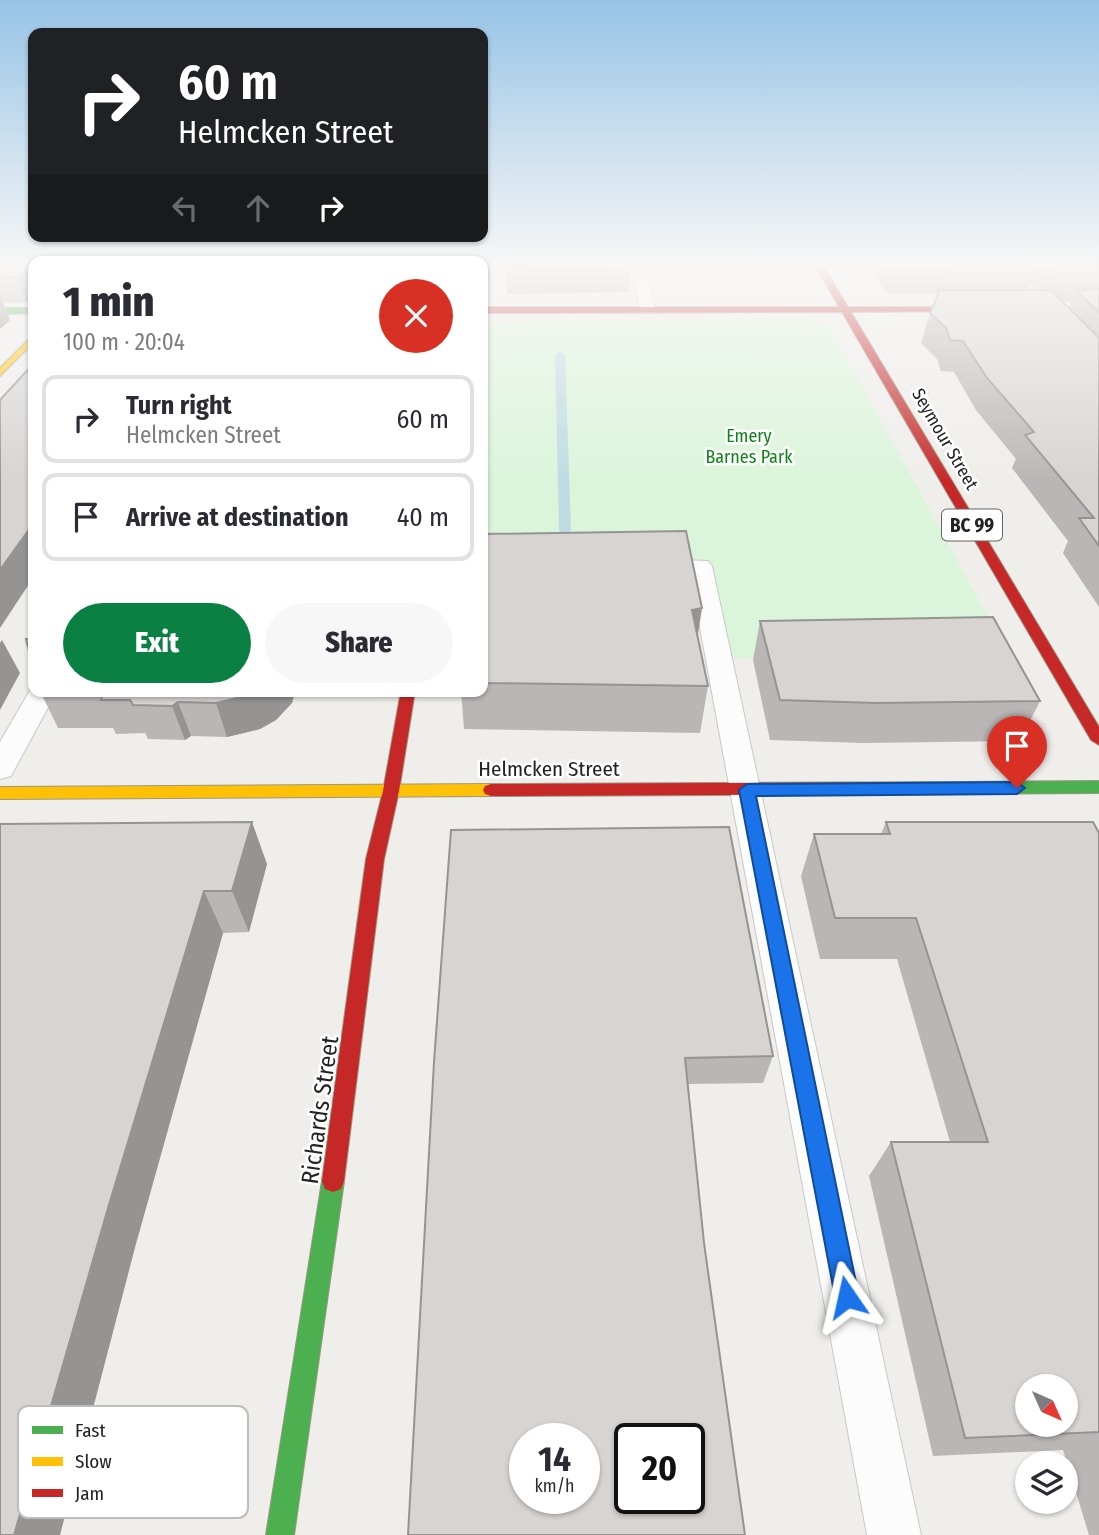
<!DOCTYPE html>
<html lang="en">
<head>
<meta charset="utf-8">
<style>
	body { margin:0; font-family:"Fira Sans Condensed",sans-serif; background:#f7f7f7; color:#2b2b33; height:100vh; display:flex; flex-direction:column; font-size:26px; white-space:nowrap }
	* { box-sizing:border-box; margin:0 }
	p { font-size:23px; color:#7c7c81 }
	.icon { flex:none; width:38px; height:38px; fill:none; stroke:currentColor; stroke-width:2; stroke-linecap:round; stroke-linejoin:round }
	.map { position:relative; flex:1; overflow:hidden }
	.panel { position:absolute; left:28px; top:256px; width:460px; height:441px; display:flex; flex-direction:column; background:#fff; border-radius:14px; box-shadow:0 2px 5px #0004 }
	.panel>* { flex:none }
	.banner { position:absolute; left:28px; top:28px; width:460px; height:214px; border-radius:14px; box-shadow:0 2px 5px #0004; background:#202124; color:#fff; overflow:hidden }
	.needle { width:46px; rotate:135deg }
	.fabs { position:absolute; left:1015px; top:1374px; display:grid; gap:14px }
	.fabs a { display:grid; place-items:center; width:63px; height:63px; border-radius:50%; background:#fff; box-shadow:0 2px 5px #0004; font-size:35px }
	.speed { position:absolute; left:509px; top:1423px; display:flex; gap:14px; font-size:35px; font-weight:700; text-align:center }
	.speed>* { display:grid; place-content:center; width:91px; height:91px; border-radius:50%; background:#fff; box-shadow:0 2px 5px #0004; line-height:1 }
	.speed small { font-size:18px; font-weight:400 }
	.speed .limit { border:4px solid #111; border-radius:10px; background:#fff; color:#111 }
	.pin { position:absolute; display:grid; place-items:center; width:60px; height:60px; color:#fff; margin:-72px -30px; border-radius:50% 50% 50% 0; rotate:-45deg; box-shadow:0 0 7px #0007 }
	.pin .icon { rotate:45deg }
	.me { position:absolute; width:77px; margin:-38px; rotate:349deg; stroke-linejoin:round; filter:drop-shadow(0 0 5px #0008) }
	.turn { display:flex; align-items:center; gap:24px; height:147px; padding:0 35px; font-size:32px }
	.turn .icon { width:91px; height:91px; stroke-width:2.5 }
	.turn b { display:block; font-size:49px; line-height:60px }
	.lanes { display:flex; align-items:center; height:66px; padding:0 35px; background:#0003; justify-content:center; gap:35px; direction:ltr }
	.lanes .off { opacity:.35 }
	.round { display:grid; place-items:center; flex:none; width:74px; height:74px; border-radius:37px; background:#f7f7f7 }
	.overview { display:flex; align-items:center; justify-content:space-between; height:119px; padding:0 35px }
	h1 { font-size:42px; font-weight:800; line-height:52px }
	.cta { display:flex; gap:14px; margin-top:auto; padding:14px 35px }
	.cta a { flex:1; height:80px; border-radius:42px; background:#0b8043; color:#fff; font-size:28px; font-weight:800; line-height:80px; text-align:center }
	.cta a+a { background:#f7f7f7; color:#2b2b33 }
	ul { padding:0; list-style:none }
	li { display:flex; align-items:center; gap:21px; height:88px; margin:0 14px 10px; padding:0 21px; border:4px solid #e1e1e2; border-radius:14px }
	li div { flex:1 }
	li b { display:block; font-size:26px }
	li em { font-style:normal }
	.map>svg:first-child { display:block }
	.park { fill:#daf5da }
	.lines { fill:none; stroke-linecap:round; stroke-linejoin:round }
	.stream { fill:#bfdbe3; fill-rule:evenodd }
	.lane-casing { stroke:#c9c8c7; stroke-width:2 }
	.fast-casing { stroke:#999a82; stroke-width:2 }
	.slow-casing { stroke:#999a82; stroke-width:2 }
	.jam-casing { stroke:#999a82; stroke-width:2 }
	.lane { fill:#fdfcfc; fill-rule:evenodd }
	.fast { fill:#4caf50; fill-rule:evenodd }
	.slow { fill:#ffc107; fill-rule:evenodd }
	.jam { fill:#c62828; fill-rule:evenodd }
	.wall { fill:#b9b6b5; fill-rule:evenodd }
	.shaded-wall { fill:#969493 }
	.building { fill:#d7d4d2; stroke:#969493; stroke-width:2; fill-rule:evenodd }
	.route { fill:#1a73e8; stroke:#114b97; stroke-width:2 }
	.labels { text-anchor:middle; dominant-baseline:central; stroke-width:5; stroke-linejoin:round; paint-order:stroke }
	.far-park-label { font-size:18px; fill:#0c8416; stroke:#fff }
	.far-street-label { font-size:18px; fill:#222; stroke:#fff }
	.shield { fill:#fff; stroke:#646464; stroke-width:2 }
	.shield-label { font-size:19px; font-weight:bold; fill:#222 }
	.street-label { font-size:21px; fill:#222; stroke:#fff }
	.near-street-label { font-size:24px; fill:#222; stroke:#fff }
	.key { fill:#fff; stroke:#bdbdbd; stroke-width:2 }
	.key-label { font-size:19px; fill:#222 }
</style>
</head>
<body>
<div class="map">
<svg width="1099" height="1535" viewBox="0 0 1099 1535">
	<rect width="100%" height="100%" fill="#f0eeeb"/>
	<polygon class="park" points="809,319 828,324 1009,655 720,659 700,566 483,569 483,321"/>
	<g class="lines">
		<polygon class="stream" points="560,352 565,355 571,531 565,535 559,531 555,355"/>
		<g class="lane-casing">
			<g id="lane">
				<polygon points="631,267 645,267 656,310 654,313 642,313 640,310"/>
				<polygon points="653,559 708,561 712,566 921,1535 867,1535 690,573 645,571 641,566 645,561"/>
				<polygon points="33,685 33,691 57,691 11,776 0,779 0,742"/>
			</g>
		</g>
		<g class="fast-casing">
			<g id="fast">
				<polygon points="0,308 33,308 33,313 0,314"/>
				<polygon points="1099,781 1099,793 963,794 957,792 955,788 957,784 963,782"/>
				<polygon points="333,1170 341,1173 344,1181 294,1535 266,1535 322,1181 325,1173"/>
			</g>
		</g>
		<g class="slow-casing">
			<g id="slow">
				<polygon points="33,335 33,343 0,376 0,368"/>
				<polygon points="491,784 497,786 499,790 497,794 491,796 0,799 0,787"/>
			</g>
		</g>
		<g class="jam-casing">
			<g id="jam">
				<polygon points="816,267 824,267 848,307 985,307 989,309 985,311 851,312 1099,727 1099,745 1091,740 842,312 483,313 483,307 839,307"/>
				<polygon points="401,691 415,691 399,791 384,859 344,1181 341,1189 333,1192 325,1189 322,1181 366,859 383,791"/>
				<polygon points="963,782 969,784 971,788 969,792 963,794 491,796 485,794 483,790 485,786 491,784"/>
			</g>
		</g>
		<use href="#lane" class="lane"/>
		<use href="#fast" class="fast"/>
		<use href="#slow" class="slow"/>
		<use href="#jam" class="jam"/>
	</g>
	<g class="wall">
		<polygon points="0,267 33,267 27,302 3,303 10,320 0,329"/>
		<polygon points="506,267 631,267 629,292 507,294"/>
		<path d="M 869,267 L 1099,267 L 1099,607 L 1063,553 L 1068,541 L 1012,468 L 1016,459 L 976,410 L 954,372 L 941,371 L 937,359 L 921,343 L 930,313 L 938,294 L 889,294 ZM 1030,284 L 1036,290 L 1028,290 ZM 1063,302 L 1071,302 L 1069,308 Z"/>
		<polygon points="483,534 708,686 700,733 464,729 461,691 483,691"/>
		<polygon points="760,621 1040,701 1020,741 863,743 770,740 753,660"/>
		<polygon points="40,691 295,691 292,703 276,720 260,729 227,737 191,736 185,740 148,739 145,733 116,734 113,728 58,728"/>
		<polygon points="886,822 1099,833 1099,1535 1089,1535 1063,1450 933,1456 869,1176 891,1142 950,1142 897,959 820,959 801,876 814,834 881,834"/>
		<polygon points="0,824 267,864 249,932 223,933 137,1240"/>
		<polygon points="773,1056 763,1083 688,1084 704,1243 434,1062"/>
	</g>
	<g class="shaded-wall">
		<polygon points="29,267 33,267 33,297 27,302 18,277"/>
		<polygon points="0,295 10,320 0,329"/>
		<polygon points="33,524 33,578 0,628 0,570"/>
		<polygon points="702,608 695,654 692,610"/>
		<polygon points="2,640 20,673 0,710 0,643"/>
		<polygon points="257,691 295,691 292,703 276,720 260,729 227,737 216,703"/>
		<polygon points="178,702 191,736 185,740 172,706"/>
		<polygon points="252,822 267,864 249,932 232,891"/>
		<polygon points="204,891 223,933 137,1240 60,1535 14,1535 108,1208"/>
	</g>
	<g class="building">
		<polygon points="0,267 29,267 18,277 0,277"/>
		<polygon points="506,267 631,267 631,268 506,270"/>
		<polygon points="950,267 1028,267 1034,273 947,273"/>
		<polygon points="1052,267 1099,267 1099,273 1058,273"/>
		<polygon points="1099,289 1099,312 1076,290"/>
		<polygon points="940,290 1051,290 1099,338 1099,546 1079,518 1094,518 1025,435 1034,432 987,378 963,341 950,340 946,328 930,313"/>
		<polygon points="33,364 33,432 32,434 33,434 33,524 0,570 0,400"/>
		<polygon points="686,531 702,608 692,610 708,686 483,683 483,534"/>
		<polygon points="993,617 1040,701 876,703 780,700 760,621"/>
		<polygon points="26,639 33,639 33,655 30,655"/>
		<polygon points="40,691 257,691 250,695 216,703 178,702 172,706 133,705 130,700 101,700 103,694 41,694"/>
		<polygon points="252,822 232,891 204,891 108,1208 14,1535 0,1535 0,824"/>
		<path d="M 886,822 L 1093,822 L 1099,833 L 1099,1432 L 965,1438 L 891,1142 L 988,1142 L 916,918 L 835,918 L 814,834 L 890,834 ZM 1027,1386 L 1066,1386 L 1066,1424 L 1027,1424 Z"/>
		<path d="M 729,827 L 773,1056 L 685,1058 L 704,1243 L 745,1535 L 408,1535 L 434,1062 L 451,830 ZM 525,1438 L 584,1438 L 584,1498 L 525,1498 ZM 630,1438 L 690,1438 L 690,1498 L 630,1498 Z"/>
	</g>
	<linearGradient id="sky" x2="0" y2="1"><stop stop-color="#97c4e6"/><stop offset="0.55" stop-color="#f8f7f6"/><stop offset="1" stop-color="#f8f7f6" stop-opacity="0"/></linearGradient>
	<rect width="1099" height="482" fill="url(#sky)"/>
	<polygon class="route" points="1017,782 1025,788 1017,794 756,796 859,1297 856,1306 847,1310 838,1306 835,1297 739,790 747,784"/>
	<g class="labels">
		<g class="far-park-label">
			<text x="749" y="436">Emery<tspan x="749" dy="21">Barnes Park</tspan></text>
		</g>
		<g class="far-street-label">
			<text transform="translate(945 439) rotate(60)">Seymour Street</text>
		</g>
		<rect class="shield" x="942" y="509.5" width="60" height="31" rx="5"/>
		<g class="shield-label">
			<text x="972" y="525">BC 99</text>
		</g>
		<g class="street-label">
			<text x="549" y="769">Helmcken Street</text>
		</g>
		<g class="near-street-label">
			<text transform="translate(320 1110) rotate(-82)">Richards Street</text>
		</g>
	</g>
	<rect x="18" y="1406" width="230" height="112" rx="10" class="key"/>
	<rect x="32" y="1426" width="31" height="8" fill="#4caf50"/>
	<rect x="32" y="1457" width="31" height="9" fill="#ffc107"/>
	<rect x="32" y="1489" width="31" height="8" fill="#c62828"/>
	<g class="key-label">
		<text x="75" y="1437">Fast</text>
		<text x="75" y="1468">Slow</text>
		<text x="75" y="1500">Jam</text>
	</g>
</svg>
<div class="fabs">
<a><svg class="needle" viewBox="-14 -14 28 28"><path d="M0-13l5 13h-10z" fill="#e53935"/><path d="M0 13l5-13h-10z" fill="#7c7c81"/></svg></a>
<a><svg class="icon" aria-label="layers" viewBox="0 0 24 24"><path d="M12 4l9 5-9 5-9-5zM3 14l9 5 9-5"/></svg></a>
</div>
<div class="speed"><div>14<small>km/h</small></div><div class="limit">20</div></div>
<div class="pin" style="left:1017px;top:788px;background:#d93025"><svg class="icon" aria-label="arrive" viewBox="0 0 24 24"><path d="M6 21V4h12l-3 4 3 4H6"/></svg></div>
<svg class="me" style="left:847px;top:1297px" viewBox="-20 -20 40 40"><path d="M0-17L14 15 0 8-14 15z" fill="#1a73e8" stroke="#fff" stroke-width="4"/></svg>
<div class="banner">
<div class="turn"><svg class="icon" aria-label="right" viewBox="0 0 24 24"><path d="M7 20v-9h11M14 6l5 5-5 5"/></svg><div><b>60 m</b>Helmcken Street</div></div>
<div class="lanes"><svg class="icon off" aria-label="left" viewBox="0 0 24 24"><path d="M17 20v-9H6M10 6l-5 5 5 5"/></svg><svg class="icon off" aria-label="ahead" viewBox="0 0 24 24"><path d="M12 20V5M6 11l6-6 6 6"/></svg><svg class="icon" aria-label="right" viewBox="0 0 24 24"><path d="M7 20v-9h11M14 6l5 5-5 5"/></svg></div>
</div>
<section class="panel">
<div class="overview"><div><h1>1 min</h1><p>100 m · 20:04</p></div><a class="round" style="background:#d93025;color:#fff"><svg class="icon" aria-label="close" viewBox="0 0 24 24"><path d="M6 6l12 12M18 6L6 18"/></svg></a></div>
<ul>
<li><svg class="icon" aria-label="right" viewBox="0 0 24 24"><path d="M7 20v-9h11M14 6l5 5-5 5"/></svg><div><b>Turn right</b><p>Helmcken Street</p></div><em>60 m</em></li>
<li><svg class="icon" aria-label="arrive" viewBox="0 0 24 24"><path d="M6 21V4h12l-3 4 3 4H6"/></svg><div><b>Arrive at destination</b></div><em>40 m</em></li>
</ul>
<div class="cta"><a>Exit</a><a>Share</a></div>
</section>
</div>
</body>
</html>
